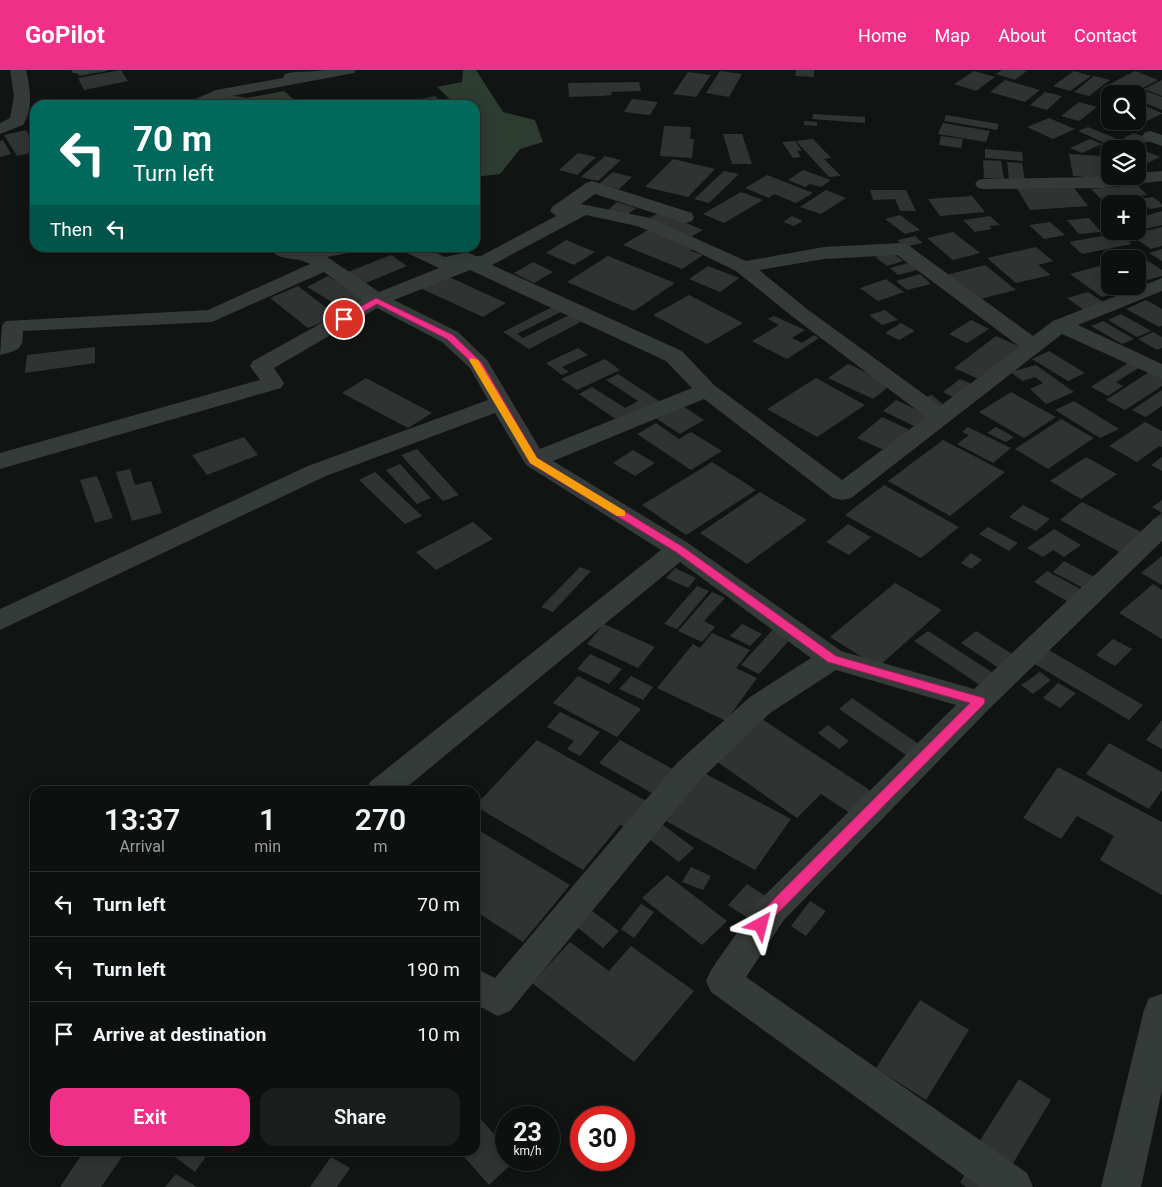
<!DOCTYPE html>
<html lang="en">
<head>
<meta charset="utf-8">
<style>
	body { margin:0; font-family:Roboto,sans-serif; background:#1c1d1d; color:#f1f3f6; height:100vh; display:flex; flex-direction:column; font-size:19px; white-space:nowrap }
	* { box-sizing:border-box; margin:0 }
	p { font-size:16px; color:#9b9c9e }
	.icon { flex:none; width:28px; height:28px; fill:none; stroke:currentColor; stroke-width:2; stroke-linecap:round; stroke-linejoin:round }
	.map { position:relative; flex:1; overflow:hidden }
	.sheet { position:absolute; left:30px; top:716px; width:450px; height:370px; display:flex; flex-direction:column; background:#0e0f0f; border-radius:15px; box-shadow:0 2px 12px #0003,0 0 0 1px #2e2f2f }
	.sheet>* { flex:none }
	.guide { position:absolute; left:30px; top:30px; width:450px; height:152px; border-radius:15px; box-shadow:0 2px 12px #0003,0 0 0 1px #2e2f2f; background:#00695c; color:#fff; overflow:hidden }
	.fabs { position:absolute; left:1101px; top:15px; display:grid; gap:10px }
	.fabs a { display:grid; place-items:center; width:45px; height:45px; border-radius:10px; background:#0e0f0f; box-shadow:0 2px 12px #0003,0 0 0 1px #2e2f2f; font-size:25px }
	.speed { position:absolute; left:495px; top:1036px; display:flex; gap:10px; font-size:25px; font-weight:700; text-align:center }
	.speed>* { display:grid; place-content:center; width:65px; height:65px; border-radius:50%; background:#0e0f0f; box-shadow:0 2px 12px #0003,0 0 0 1px #2e2f2f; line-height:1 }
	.speed small { font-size:12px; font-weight:400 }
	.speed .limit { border:8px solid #d22; background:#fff; color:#111 }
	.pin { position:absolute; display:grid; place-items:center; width:42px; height:42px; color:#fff; margin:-21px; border:2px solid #fff; border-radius:50%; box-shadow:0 1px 5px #0007 }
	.me { position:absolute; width:55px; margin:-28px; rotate:38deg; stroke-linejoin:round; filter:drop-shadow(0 0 4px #0008) }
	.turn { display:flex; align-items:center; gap:18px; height:105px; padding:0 20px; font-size:22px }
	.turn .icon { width:65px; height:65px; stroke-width:2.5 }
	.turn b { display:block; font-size:35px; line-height:42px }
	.then { display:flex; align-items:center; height:48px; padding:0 20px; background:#0003; gap:10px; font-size:19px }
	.eta { display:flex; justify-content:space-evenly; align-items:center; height:85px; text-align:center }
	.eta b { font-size:30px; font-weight:600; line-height:35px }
	.action { display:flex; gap:10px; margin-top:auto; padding:10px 20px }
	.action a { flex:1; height:58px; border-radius:15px; background:#ef2f88; color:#fff; font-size:20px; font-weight:600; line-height:58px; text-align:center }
	.action a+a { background:#1c1d1d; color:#f1f3f6 }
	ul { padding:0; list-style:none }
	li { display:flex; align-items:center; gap:15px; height:65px; padding:0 20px; border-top:1px solid #2e2f2f }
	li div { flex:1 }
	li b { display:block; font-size:19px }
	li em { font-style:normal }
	header { display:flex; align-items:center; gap:30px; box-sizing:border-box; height:70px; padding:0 25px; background:#ef2f88; color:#fff }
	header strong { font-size:24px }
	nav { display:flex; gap:28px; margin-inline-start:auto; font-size:18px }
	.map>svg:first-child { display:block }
	.water { fill:#2c3c31 }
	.building { fill:#2f3332 }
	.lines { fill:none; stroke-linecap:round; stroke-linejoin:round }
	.minor { fill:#353b39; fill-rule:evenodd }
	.route { fill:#ef2f88; stroke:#9b1f58 }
	.slow { fill:#f59e0b }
</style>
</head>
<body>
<header>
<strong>GoPilot</strong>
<nav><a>Home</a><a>Map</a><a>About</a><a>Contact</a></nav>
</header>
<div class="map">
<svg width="1162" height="1117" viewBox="0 0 1162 1117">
	<rect width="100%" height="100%" fill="#121414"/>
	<g class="water">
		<polygon points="463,0 476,0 503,42 535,50 543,72 520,79 500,104 475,107 475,35 456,35 437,17 462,12"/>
		<polygon points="284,21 300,35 216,35 221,27 229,25 247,28"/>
	</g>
	<g class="building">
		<polygon points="91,0 107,0 107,1 79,6 77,3"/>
		<polygon points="121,0 128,11 84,20 78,8"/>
		<polygon points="796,0 814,0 814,7 795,6"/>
		<polygon points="1002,0 1023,0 1027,1 1015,10 996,4"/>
		<polygon points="720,1 742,4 729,27 706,23"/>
		<polygon points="974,1 995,7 976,21 954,14"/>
		<polygon points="1074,1 1091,6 1070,21 1053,16"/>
		<polygon points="1135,1 1158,10 1131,24 1106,16"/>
		<polygon points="688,2 711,5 696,27 673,24"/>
		<polygon points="1094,6 1110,10 1089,26 1074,22"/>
		<polygon points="1005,10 1040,20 1025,32 990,22"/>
		<polygon points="1162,10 1162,26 1144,19"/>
		<polygon points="639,12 641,21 611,22 612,25 601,26 569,27 568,13"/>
		<polygon points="1146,21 1162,27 1162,40 1138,30 1138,25"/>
		<polygon points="1045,22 1062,26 1047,40 1030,35"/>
		<polygon points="435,26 445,35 427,35 421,29"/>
		<polygon points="632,29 658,32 650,45 624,42"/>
		<polygon points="1079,32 1097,37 1079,51 1061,46"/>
		<polygon points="1138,33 1162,43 1162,44 1140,54 1133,51 1138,51"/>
		<polygon points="813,44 865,47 865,53 812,49"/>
		<polygon points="946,45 999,54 997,60 944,51"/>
		<polygon points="1049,48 1075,59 1053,69 1027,57"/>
		<polygon points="804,51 817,52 817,56 804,55"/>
		<polygon points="943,53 990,61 986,72 938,64"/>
		<polygon points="664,56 691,57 690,69 694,69 692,88 660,86"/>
		<polygon points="1088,57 1115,68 1105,73 1078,61"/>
		<polygon points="26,60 35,76 35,82 17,86 4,65"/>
		<polygon points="1134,63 1152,70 1141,75 1123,68"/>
		<polygon points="723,64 742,64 752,94 732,94"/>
		<polygon points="941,66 963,69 961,78 939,75"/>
		<polygon points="813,69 831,88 824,89 841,106 829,107 796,71"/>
		<polygon points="1090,69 1102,74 1082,83 1070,78"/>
		<polygon points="3,70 11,84 0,87 0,71"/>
		<polygon points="795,71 802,81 797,81 801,87 793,88 782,72"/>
		<polygon points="1122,71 1140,79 1160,87 1148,93 1138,88 1138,79 1110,77"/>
		<polygon points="985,79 1022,82 1023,91 985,88"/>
		<polygon points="578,83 596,87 577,105 559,100"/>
		<polygon points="1069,84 1102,86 1107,109 1073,106"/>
		<polygon points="605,86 621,90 598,111 581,107"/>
		<polygon points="673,89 715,99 688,127 645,117"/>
		<polygon points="983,90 1001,91 1004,109 984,108"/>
		<polygon points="1007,92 1022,93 1025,110 1009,109"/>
		<polygon points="803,100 831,110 821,117 810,114 805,117 788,110"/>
		<polygon points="724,101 739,104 709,133 694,129"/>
		<polygon points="613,102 632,107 619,119 599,114"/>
		<polygon points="767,105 813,123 796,133 774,124 769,128 745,118"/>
		<polygon points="1137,115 1147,125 1101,129 1091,119"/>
		<polygon points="1016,117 1074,118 1088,136 1030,140"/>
		<polygon points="826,120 846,128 821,144 800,137"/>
		<polygon points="870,120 906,120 916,141 900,141 895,129 873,130"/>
		<polygon points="741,122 763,130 724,153 703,144"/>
		<polygon points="972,126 985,142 940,146 928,129"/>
		<polygon points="1153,127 1162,134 1162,137 1150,139 1138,129"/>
		<polygon points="617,132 636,138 626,146 608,140"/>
		<polygon points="1162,141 1162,155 1145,159 1138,155 1138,148"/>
		<polygon points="660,142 703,160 689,168 646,150"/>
		<polygon points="900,145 920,160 905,164 885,149"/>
		<polygon points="792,146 803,151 794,156 783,152"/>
		<polygon points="990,146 1000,155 989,156 992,159 975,162 963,150"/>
		<polygon points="1089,148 1101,162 1079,164 1067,150"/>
		<polygon points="1050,152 1065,165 1044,169 1029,155"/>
		<polygon points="1162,157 1162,176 1151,179 1130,165"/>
		<polygon points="651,158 697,176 690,181 703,185 682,199 623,175"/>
		<polygon points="953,162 980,183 953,190 927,168"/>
		<polygon points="1118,163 1132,174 1082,184 1069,172"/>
		<polygon points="915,166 923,173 904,177 897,170"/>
		<polygon points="566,170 595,182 574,195 546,183"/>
		<polygon points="1036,177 1053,191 1038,195 1051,205 1016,213 987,188"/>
		<polygon points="1162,179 1162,191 1149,183"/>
		<polygon points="891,182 903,191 887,196 875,187"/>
		<polygon points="1137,184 1162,200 1162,206 1148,210 1138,203 1138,189 1121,189"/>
		<polygon points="391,185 407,196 361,215 345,203"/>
		<polygon points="608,186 675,213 634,241 567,212"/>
		<polygon points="533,192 553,202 534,213 514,203"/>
		<polygon points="908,193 917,200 898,205 890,198"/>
		<polygon points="1110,193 1110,216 1136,217 1102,227 1070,204"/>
		<polygon points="985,195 1016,220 976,230 946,205"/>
		<polygon points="708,196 739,208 720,222 689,209"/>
		<polygon points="920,204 931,214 907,220 896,211"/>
		<polygon points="445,205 506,233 483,247 422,219"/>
		<polygon points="328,206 369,230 347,241 307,217"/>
		<polygon points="886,209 904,222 878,231 860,218"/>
		<polygon points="298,216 337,246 308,258 270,228"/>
		<polygon points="1088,222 1105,233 1084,240 1067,228"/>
		<polygon points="689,225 743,253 707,274 653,245"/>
		<polygon points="1146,230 1162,239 1162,256 1159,257 1126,239"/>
		<polygon points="554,236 563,241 517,264 523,268 569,245 581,252 529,279 503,262"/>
		<polygon points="885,240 898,250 882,255 869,245"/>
		<polygon points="1121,244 1151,261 1137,267 1108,250"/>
		<polygon points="774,246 805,260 792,268 802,273 814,265 819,268 787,289 752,271 779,255 768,249"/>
		<polygon points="971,250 989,259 967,273 949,264"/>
		<polygon points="1103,251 1134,269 1122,274 1091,256"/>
		<polygon points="901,253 915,261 899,270 885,263"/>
		<polygon points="1153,262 1162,267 1162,278 1157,280 1138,269"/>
		<polygon points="996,266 1025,279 983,311 954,298"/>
		<polygon points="95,277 95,293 25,303 27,285"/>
		<polygon points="578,278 588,285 562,297 569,302 562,305 546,293"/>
		<polygon points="1049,281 1085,303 1068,311 1032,289"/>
		<polygon points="605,289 620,300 577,320 561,309"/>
		<polygon points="1131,291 1142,296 1116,312 1123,316 1108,326 1091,317"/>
		<polygon points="848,294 892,314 873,329 828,308"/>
		<polygon points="1036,295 1074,322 1046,334 1030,319 1043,313 1035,307 1023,311 1010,302"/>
		<polygon points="1149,302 1162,308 1162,316 1125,340 1106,330"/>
		<polygon points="618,304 659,331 620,352 579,324 592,317 625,338 638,331 606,310"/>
		<polygon points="366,308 432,343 408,358 342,323"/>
		<polygon points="816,308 865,335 817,367 767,339"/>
		<polygon points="960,309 977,316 959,330 943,322"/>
		<polygon points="1162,320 1162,336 1146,347 1132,340"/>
		<polygon points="1011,322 1056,347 1024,368 979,342"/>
		<polygon points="932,325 946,337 935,340 921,328"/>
		<polygon points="896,330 932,347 918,358 883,341"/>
		<polygon points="1074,331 1119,359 1100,368 1055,340"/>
		<polygon points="681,335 704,350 680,364 657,349"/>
		<polygon points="882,347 910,360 886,381 857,368"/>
		<polygon points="1061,349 1094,368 1048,399 1015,379"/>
		<polygon points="1145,352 1162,361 1162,377 1159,376 1137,392 1109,376"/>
		<polygon points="656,353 679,369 691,362 722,381 691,400 637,364"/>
		<polygon points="968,357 1011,378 993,393 957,374 969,365 962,362"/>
		<polygon points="996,357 1014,367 1006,372 987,363"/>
		<polygon points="244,367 258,385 207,405 192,385"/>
		<polygon points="943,370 1005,402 950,446 888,411"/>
		<polygon points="417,379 459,425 443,431 401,385"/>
		<polygon points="633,380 655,393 635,406 613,393"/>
		<polygon points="1086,387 1117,404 1081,429 1050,411"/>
		<polygon points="1162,387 1162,401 1151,395"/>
		<polygon points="712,392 756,420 686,465 642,435"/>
		<polygon points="400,394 431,428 417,434 386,400"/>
		<polygon points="130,399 135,415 151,411 162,443 132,451 116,402"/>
		<polygon points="375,402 422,446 405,454 359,410"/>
		<polygon points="97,406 113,448 95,453 80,410"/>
		<polygon points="884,415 959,457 921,488 845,445"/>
		<polygon points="760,422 807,450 747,494 700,463"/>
		<polygon points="1162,430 1162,448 1156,452 1152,450 1162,443 1152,437"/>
		<polygon points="1082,432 1147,465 1127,486 1060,450"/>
		<polygon points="1023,435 1050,449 1036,461 1009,447"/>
		<polygon points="473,452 493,469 436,500 416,482"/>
		<polygon points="848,454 871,467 849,485 826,472"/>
		<polygon points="988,457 1018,473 1009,481 979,464"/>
		<polygon points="1054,459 1081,475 1064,487 1053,480 1043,487 1027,478"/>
		<polygon points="971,483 982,490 971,499 961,493"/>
		<polygon points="1162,486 1162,515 1141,503"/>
		<polygon points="1064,491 1098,509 1087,520 1053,502"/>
		<polygon points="580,497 591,501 553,542 541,537"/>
		<polygon points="675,498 696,508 688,518 666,508"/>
		<polygon points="1047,501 1088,523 1075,536 1034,512"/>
		<polygon points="895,513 942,540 878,597 830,567"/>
		<polygon points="1153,514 1162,520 1162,569 1119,543"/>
		<polygon points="697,516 709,521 677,559 664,554"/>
		<polygon points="712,522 725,528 704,551 715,557 702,572 678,561"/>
		<polygon points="604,554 655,577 638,598 587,574"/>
		<polygon points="742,554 762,564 750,576 730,566"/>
		<polygon points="775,557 793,566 759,604 741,595"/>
		<polygon points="928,561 1001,608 987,620 914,571"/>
		<polygon points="976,561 1020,589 1005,602 961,573"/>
		<polygon points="712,563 750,580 736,598 757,608 726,651 657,618 693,574 700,578"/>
		<polygon points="1113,569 1132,579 1115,596 1096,585"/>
		<polygon points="1047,579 1143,635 1129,650 1033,593"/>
		<polygon points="590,584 622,599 609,614 577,599"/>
		<polygon points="1040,602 1051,610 1033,624 1021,615"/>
		<polygon points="578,606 641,639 617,667 553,633"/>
		<polygon points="631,606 653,617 643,630 619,619"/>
		<polygon points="1058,613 1076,623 1060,638 1043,628"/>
		<polygon points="852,628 926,679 913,690 839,639"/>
		<polygon points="560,642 600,662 580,686 567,679 574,671 547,657"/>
		<polygon points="759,647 880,727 859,749 821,724 797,748 712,688"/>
		<polygon points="1162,650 1162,679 1146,670"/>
		<polygon points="828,655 849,671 839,679 818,663"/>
		<polygon points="537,670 648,732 627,758 620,755 583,800 475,736"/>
		<polygon points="620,670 678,702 657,726 599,693"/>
		<polygon points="1109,673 1162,702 1162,720 1149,739 1086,704"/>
		<polygon points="1058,697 1162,752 1162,825 1100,790 1114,766 1077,746 1061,769 1023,748"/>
		<polygon points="704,703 791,749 755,800 666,751"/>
		<polygon points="663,755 694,778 679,792 649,769"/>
		<polygon points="475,758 570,815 523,872 475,841"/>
		<polygon points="691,797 711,806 703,820 682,812"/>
		<polygon points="667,805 727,851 702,875 642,828"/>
		<polygon points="747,814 767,827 749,849 728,835"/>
		<polygon points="810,831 826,841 806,866 791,856"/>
		<polygon points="641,834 654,842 634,868 621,859"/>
		<polygon points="588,838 619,861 603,878 572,853"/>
		<polygon points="570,872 609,901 631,876 694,921 634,992 532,913"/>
		<polygon points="920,930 969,960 926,1030 876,998"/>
		<polygon points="1019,1009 1051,1030 1012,1095 979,1072"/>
		<polygon points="475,1043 506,1077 506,1090 516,1090 489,1115 459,1081 475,1081"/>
		<polygon points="84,1081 110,1081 122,1087 101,1117 60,1117"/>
		<polygon points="167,1081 210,1081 195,1102"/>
		<polygon points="331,1087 350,1098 337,1117 310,1117"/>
		<polygon points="970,1097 995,1117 966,1117 960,1112"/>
		<polygon points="176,1104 197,1117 165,1117"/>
	</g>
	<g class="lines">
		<g class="minor">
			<path d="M 10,0 L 26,0 C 30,18 34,38 23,55 L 0,64 L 0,53 L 10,48 L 14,26 Z"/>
			<polygon points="71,0 92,0 84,5 73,3"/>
			<path d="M 325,0 L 356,0 L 354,3 L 226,27 L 210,35 L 189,35 L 191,31 L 216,20 L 283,8 L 285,4 C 298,0 312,3 325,0 Z"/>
			<polygon points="1151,61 1162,65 1162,76 1145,70 1142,66 1145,62"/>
			<polygon points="1162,101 1162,111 1103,118 984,119 978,118 975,114 978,110 984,109 1138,106 1138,103"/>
			<path d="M 592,111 L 692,143 L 694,147 L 692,151 L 685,153 L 595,124 L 581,134 L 650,148 L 746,191 L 824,177 L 901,173 L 908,175 L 1033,266 L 1053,251 L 1162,208 L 1162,221 L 1078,255 L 1162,294 L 1162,309 L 1062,264 L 851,428 L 842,430 L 833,428 L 704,329 L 553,391 L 688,473 L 841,581 L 974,619 L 1153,450 L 1162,448 L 1162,471 L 989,639 L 783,851 L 746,907 L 1027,1103 L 1033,1117 L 980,1117 L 711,922 L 706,911 L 711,900 L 759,831 L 956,635 L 836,600 L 770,643 L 699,711 L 510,941 L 498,946 L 475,934 L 475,898 L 495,908 L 677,693 L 750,627 L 811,588 L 680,492 L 402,721 L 366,721 L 370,712 L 661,480 L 526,395 L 495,343 L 326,406 L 0,560 L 0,539 L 308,396 L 488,330 L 470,298 L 442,272 L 377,238 L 274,298 L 284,313 L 281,318 L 0,399 L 0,383 L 260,310 L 250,296 L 253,291 L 363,230 L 324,202 L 212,252 L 23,261 C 23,281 18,280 0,285 L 2,255 L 6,251 L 208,240 L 310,194 C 297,186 277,192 270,178 L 355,178 L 353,182 L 327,187 L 379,222 L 439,198 L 405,182 L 403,178 L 426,178 L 445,187 L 467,182 L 476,186 L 481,186 L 556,146 L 550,141 L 552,137 L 586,113 ZM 586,145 L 637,156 L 687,177 L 736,201 L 793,247 L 926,347 L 842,410 L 714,315 L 682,281 L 492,195 ZM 897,185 L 1020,277 L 940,336 L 807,239 L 759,200 L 824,189 ZM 470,200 L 666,291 L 692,318 L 540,379 L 487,290 L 458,262 L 394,230 Z"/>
			<polygon points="1162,924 1162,1020 1141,1117 1101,1117 1144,940 1149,928"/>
		</g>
	</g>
	<polygon class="route" points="376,228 453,265 482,293 537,388 683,477 836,586 984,628 985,631 984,634 776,845 766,859 761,861 756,859 754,855 766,837 970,633 828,592 676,482 530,393 475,296 447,269 377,234 347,251 339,249"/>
	<polygon class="slow" points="471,288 478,290 537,388 625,441 625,446 617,446 530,393 469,290"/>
</svg>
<div class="fabs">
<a><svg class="icon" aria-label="search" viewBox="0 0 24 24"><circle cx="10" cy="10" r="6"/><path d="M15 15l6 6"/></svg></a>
<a><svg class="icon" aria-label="layers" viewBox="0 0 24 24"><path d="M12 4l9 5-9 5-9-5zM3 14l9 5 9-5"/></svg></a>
<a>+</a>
<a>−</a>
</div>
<div class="speed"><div>23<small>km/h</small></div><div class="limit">30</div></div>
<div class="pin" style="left:344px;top:249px;background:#d93025"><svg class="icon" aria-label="arrive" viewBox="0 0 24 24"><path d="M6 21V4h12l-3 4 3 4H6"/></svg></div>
<svg class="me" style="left:761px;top:855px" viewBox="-20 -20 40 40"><path d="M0-17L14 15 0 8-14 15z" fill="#ef2f88" stroke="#fff" stroke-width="4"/></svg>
<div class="guide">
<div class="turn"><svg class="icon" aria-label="left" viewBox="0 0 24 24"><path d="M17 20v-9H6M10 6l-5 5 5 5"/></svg><div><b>70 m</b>Turn left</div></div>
<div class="then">Then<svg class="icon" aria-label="left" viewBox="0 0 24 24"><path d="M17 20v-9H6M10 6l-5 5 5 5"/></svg></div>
</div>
<section class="sheet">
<div class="eta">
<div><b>13:37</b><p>Arrival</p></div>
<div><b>1</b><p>min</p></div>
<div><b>270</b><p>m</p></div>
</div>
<ul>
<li><svg class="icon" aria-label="left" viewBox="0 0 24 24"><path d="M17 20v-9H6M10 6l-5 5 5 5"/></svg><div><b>Turn left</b></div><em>70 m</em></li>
<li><svg class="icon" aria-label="left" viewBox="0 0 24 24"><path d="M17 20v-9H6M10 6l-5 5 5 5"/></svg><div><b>Turn left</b></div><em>190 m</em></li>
<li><svg class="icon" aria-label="arrive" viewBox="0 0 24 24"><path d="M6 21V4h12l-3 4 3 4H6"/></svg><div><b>Arrive at destination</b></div><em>10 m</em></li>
</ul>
<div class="action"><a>Exit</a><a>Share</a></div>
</section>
</div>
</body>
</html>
